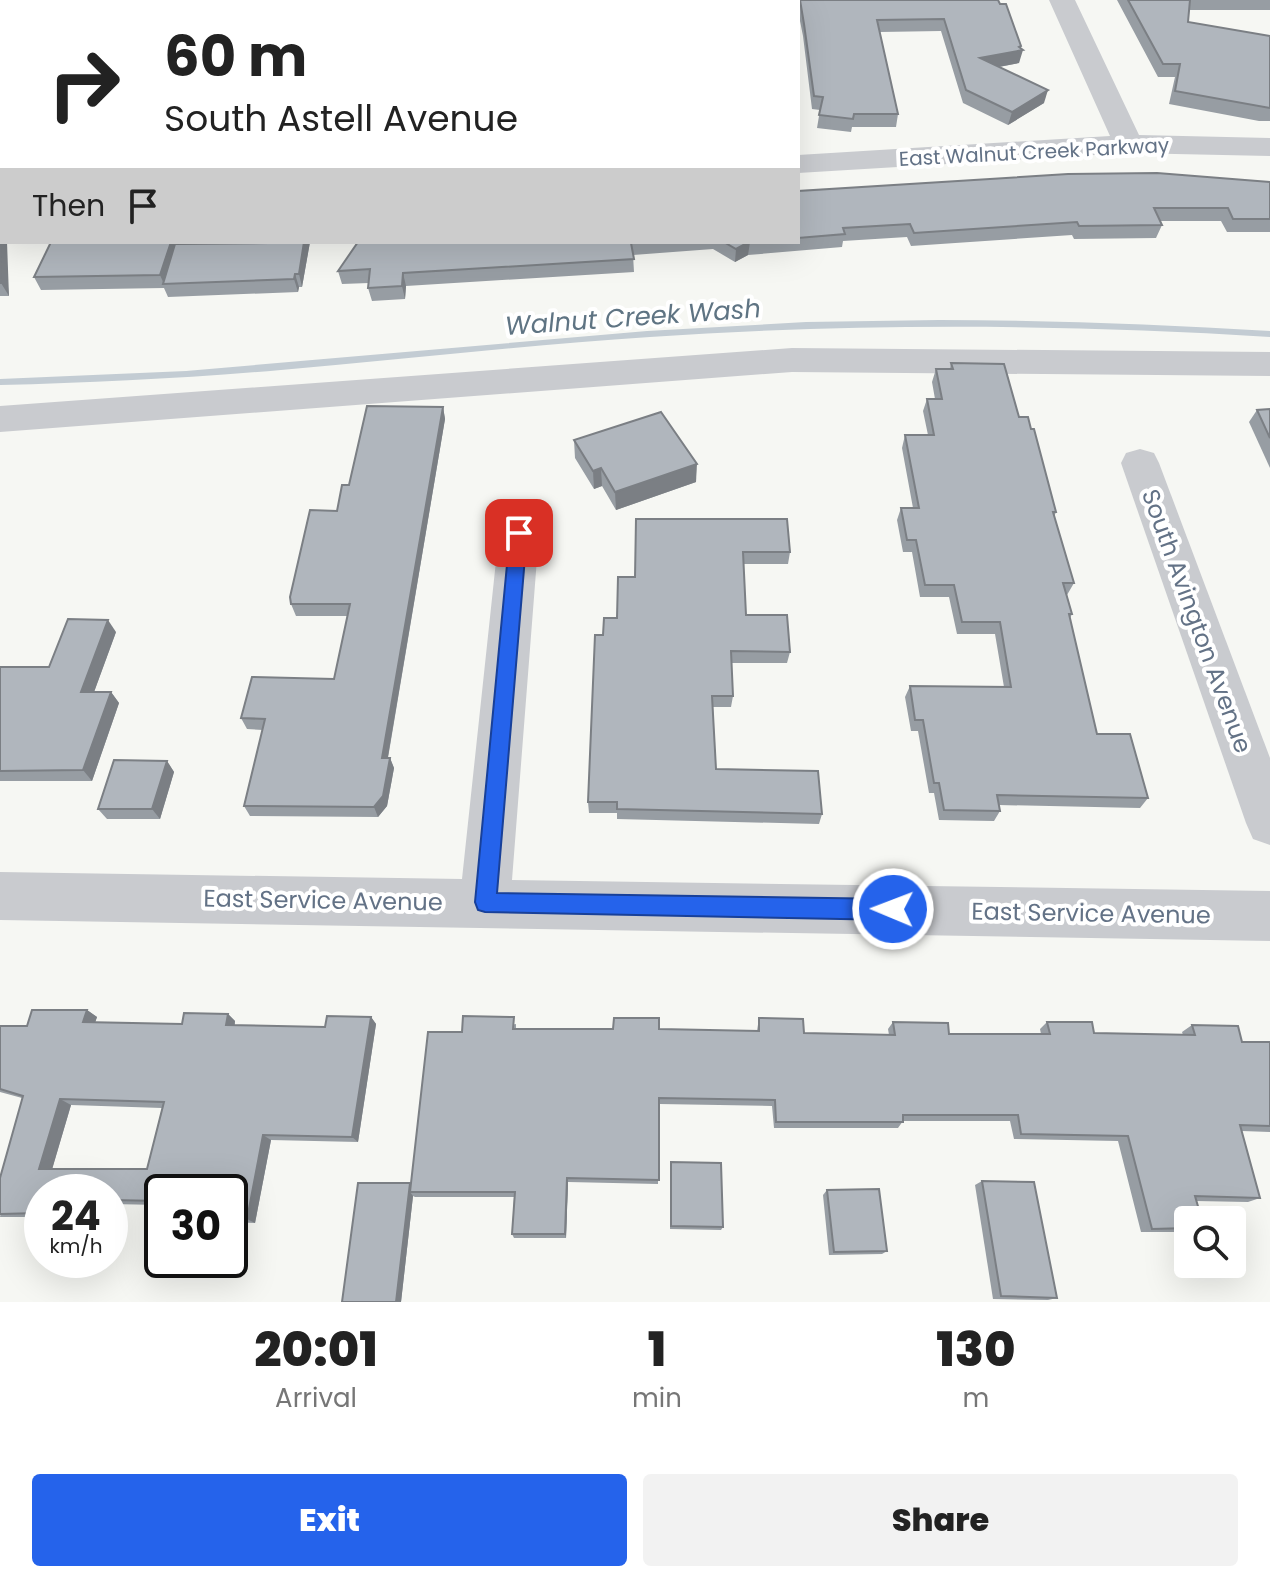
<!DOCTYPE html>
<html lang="en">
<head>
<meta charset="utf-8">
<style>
	body { margin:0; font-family:Poppins,sans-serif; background:#f2f2f2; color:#222; height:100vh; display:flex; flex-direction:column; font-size:30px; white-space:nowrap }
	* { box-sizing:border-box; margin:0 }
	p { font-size:26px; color:#767676 }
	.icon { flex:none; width:44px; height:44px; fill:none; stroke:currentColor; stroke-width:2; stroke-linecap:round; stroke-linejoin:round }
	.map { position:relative; height:1302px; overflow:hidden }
	.sheet { display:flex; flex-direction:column; background:#fff; flex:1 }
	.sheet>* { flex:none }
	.hud { position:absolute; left:0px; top:0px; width:800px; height:244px; box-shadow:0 8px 32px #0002; background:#fff; color:#222; overflow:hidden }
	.controls { position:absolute; left:1174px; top:1206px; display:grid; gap:16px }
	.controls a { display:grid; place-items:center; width:72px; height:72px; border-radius:8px; background:#fff; box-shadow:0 8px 32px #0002; font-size:40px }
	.speed { position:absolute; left:24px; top:1174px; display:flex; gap:16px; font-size:40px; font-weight:700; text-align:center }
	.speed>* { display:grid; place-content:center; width:104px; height:104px; border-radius:50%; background:#fff; box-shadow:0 8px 32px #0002; line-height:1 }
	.speed small { font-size:20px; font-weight:400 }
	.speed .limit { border:4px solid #111; border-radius:12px; background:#fff; color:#111 }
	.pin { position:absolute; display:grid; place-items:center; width:68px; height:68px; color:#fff; margin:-34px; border-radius:16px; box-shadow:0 4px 12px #0006 }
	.me { position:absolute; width:88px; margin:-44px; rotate:271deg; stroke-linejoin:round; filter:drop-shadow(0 0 6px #0008) }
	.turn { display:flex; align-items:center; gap:28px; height:168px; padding:0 32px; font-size:36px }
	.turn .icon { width:104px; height:104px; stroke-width:2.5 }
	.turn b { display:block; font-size:56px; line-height:68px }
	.then { display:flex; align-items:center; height:76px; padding:0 32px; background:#0003; gap:16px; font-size:30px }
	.eta { display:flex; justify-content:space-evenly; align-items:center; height:136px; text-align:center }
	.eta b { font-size:48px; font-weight:800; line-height:56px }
	.cta { display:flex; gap:16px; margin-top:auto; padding:16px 32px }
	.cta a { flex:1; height:92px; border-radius:8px; background:#2563eb; color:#fff; font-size:32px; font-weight:800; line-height:92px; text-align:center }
	.cta a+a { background:#f2f2f2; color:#222 }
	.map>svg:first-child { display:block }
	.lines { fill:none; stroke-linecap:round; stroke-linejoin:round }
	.stream { fill:#c3ccd3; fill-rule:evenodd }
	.minor { fill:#c9cbcf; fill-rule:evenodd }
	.wall { fill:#979da3; fill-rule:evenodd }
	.shaded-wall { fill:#7b7f84 }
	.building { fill:#b0b6bd; stroke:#7b7f84; stroke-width:2; fill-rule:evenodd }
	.route { fill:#2563eb; stroke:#184099; stroke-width:2 }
	.labels { text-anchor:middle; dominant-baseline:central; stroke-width:8; stroke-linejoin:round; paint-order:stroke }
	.far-street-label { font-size:20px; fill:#637286; stroke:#fff }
	.street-label { font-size:24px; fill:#637286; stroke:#fff }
	.water-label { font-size:26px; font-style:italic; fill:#5f7483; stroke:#fff }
</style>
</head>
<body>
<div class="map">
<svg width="1270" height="1302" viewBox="0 0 1270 1302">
	<rect width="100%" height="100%" fill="#f6f7f3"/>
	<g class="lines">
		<path class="stream" d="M 939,320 C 1049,320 1160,324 1270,331 L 1270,337 C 1063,324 857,323 650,337 C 527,345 404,359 281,370 C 187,378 94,383 0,385 L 0,379 L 186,371 L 647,331 L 806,322 Z"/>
		<g class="minor">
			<polygon points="88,0 114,0 87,2"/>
			<rect x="408" y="0" width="26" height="2"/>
			<rect x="726" y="0" width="26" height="2"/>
			<polygon points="1049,0 1075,0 1139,135 1270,138 1270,156 1128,153 798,173 798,155 1110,136"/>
			<polygon points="0,155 2,155 0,176"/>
			<polygon points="792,348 1270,352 1270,376 792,372 0,432 0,406"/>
			<polygon points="1140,449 1154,453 1159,463 1270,758 1270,845 1253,839 1246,823 1121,463 1126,453"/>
			<polygon points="519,518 533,522 539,533 512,880 1270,891 1270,941 0,920 0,872 462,879 499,533 505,522"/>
		</g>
	</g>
	<g class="wall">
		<polygon points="796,0 998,0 1021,46 1019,63 999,67 1044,103 1008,125 963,103 941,31 880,32 898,114 896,127 852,127 851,132 817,128 820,110 812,109 803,36 798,11 798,2 796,2"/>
		<polygon points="1117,0 1270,0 1270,10 1189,10 1188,22 1270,36 1270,121 1259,121 1169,104 1175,77 1158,77"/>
		<polygon points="1270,182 1270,232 1227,232 1221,221 1160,221 1162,225 1156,238 1074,239 1072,235 911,246 907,237 843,241 842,247 748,255 735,262 713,249 633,255 634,272 406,286 405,299 372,301 368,288 369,283 342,284 338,271 358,242 798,242 798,191"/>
		<polygon points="0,229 2,233 9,296 0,296"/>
		<polygon points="51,242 180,242 180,244 310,242 302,287 299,287 298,292 168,297 164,288 41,290 34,277"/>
		<polygon points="951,363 1019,417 1056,512 1054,517 1074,583 1067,595 1072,614 1070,618 1097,734 1148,798 1140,808 999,805 1000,811 994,821 939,820 934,793 929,793 918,731 911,731 905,697 910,686 1004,687 995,634 957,634 949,597 920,597 912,552 903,552 897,520 901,508 913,508 902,448 905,435 928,435 923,411 927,399 935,399 932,382 936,369 950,369"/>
		<polygon points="443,407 445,419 388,758 390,758 394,768 387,806 378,817 250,816 244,806 263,730 247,729 241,718 334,679 348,616 296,616 291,604 349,485"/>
		<polygon points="1270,409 1270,468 1249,422 1257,410"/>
		<polygon points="574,440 696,482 616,510 602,486 594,489 575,458"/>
		<polygon points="636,519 790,552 788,564 743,564 746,615 790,652 787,663 731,663 733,696 731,707 713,707 716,769 822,814 819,824 617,819 617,813 589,813 588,802 603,635 617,618 635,577"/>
		<polygon points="116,632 94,692 111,692 119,703 92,781 0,781 0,667 49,667"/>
		<polygon points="167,761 174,772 160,819 107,819 98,809"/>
		<path d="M 87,1010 L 97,1017 L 95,1022 L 182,1024 L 228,1014 L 235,1021 L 235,1025 L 325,1027 L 371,1017 L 376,1024 L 358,1142 L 271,1140 L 255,1223 L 230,1222 L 230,1192 L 162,1192 L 162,1205 L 110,1204 L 110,1192 L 42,1192 L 42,1230 L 34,1228 L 36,1217 L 0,1217 L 22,1098 L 0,1092 L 0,1026 L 27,1026 ZM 71,1105 L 162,1108 L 147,1169 L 52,1169 Z"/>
		<polygon points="759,1018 804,1033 889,1035 888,1029 893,1022 949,1034 1041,1034 1040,1029 1047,1022 1094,1033 1183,1035 1182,1032 1192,1025 1242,1042 1270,1042 1270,1132 1242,1131 1260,1198 1248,1202 1196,1201 1188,1220 1188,1232 1141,1232 1118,1141 1014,1139 1010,1121 903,1121 898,1128 774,1128 772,1106 659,1104 658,1184 568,1182 566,1238 514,1238 512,1234 514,1197 415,1197 413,1196 401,1302 342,1302 410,1183 411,1184 462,1032 516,1024 516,1029 659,1029 757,1031"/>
		<polygon points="671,1162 723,1227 721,1230 670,1229"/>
		<polygon points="982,1181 1057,1298 1048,1300 993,1299 975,1185"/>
		<polygon points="827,1190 887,1251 882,1254 829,1255 823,1195"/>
	</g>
	<g class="shaded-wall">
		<polygon points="27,0 41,0 40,2 26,2"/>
		<polygon points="2,36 2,56 0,59 0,38"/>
		<polygon points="1021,46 1020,51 1023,50 1019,63 977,71 980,58"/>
		<polygon points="1048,90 1044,103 1008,125 1012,112"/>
		<polygon points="0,229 2,233 2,242 7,242 9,296 1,283"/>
		<polygon points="171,242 180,242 167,284 164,284 160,275"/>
		<polygon points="304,242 310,242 302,287 299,274"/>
		<polygon points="750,242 748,255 735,262 736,249"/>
		<polygon points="403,273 406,286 405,299 402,286"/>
		<polygon points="295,274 299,287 298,292 294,279"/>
		<polygon points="443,407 445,419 386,768 382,758"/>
		<polygon points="697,464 696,482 616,510 615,492"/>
		<polygon points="601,468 602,486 594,489 593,471"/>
		<polygon points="108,620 116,632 90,703 81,692"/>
		<polygon points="111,692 119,703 92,781 83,770"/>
		<polygon points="390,758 394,768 387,806 378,817 374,807"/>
		<polygon points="167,761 174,772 160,819 152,809"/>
		<polygon points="87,1010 97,1017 93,1029 83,1022"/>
		<polygon points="228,1014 235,1021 233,1032 226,1025"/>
		<polygon points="371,1017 376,1024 358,1142 352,1137"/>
		<polygon points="60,1099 71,1105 51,1173 39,1169"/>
		<polygon points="263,1135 271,1140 255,1223 247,1219"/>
		<polygon points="567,1178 568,1182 566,1238 565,1234"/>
		<polygon points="410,1183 414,1187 410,1192 413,1196 401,1302 396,1302"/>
	</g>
	<g class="building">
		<polygon points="0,0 27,0 26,2 2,2 2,36 0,38"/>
		<polygon points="148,0 355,0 354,2 146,2"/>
		<polygon points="474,0 678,0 678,2 473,2"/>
		<polygon points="800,0 998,0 1000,4 1006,4 1021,46 1019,47 1023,50 980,58 1048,90 1012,112 966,90 944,19 877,20 898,114 854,114 853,119 819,115 823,97 814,96 804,24"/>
		<polygon points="1128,0 1190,0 1188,22 1270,36 1270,108 1175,91 1180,64 1163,64"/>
		<polygon points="1157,173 1270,182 1270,219 1233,219 1228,208 1154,208 1162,225 1079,226 1077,222 914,233 910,224 843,228 845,234 798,238 798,191 1068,174"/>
		<polygon points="0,237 1,283 0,283"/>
		<polygon points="51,242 171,242 160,275 34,277"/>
		<polygon points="269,242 304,242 299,274 295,274 294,279 163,284 175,244 268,243"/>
		<polygon points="358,242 639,242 631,243 634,259 403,273 402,286 368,288 370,269 338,271"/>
		<polygon points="724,242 749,242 736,249"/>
		<polygon points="951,363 1004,364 1019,417 1028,417 1031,429 1034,429 1056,512 1053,512 1074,583 1063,583 1072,614 1069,614 1097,734 1130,734 1148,798 997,795 1000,811 944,810 939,783 934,783 923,720 915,720 910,686 1011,687 1000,622 962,622 954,585 925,585 916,540 907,540 901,508 919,508 905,435 934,435 927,399 942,399 936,369 953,369"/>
		<polygon points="367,406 443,407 382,758 390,758 383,796 374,807 244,806 265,719 241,718 252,677 334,679 350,604 291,604 290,597 310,510 337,511 342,485 349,485"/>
		<polygon points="1270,409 1270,438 1257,410"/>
		<polygon points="661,412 697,464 615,492 601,468 593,471 574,440"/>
		<polygon points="636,519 787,519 790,552 743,552 746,615 787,615 790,652 731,651 733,696 712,696 716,769 818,771 822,814 617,809 617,802 588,802 595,635 603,635 604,618 617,618 618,577 635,577"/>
		<polygon points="68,619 108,620 81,692 111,692 83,770 0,771 0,667 49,667"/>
		<polygon points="114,760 167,761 152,809 98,809"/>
		<path d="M 32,1010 L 87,1010 L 83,1022 L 182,1024 L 184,1013 L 228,1014 L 226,1025 L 325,1027 L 327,1016 L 371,1017 L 352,1137 L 263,1135 L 247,1219 L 230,1219 L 230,1192 L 162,1192 L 162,1201 L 110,1200 L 110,1192 L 42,1192 L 42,1228 L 34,1228 L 38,1213 L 0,1214 L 0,1178 L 23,1096 L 0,1089 L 0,1026 L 27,1026 ZM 60,1099 L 164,1102 L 147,1169 L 39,1169 Z"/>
		<polygon points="463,1016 514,1017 513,1029 613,1029 614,1018 659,1018 659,1029 759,1031 759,1018 803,1019 804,1033 895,1035 893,1022 948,1023 949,1034 1050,1034 1047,1022 1092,1022 1094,1033 1195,1035 1192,1025 1238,1026 1242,1042 1270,1042 1270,1126 1240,1125 1260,1198 1195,1196 1202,1220 1188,1220 1188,1228 1152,1229 1128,1136 1021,1134 1018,1115 903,1115 903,1122 776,1122 775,1100 659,1098 659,1180 567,1178 565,1234 512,1234 515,1192 410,1192 428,1032 462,1032"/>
		<polygon points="671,1162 721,1163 723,1227 671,1226"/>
		<polygon points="982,1181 1034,1182 1057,1298 1001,1296"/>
		<polygon points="358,1183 410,1183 396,1302 342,1302"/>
		<polygon points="879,1189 887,1251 834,1252 827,1190"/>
	</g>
	<polygon class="route" points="519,527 527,533 497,893 893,899 901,902 904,909 901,917 893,920 485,912 478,910 475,902 510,533"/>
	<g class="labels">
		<g class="far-street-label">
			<text transform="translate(1034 152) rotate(-3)">East Walnut Creek Parkway</text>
		</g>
		<g class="street-label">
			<text transform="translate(1197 621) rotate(70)">South Avington Avenue</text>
			<text transform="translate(323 900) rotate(1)">East Service Avenue</text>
			<text transform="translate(1091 913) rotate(1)">East Service Avenue</text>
		</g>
		<g class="water-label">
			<text transform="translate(633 317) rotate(-4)">Walnut Creek Wash</text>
		</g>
	</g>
</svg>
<div class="controls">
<a><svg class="icon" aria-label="search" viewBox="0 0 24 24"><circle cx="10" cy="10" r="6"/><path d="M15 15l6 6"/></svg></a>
</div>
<div class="speed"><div>24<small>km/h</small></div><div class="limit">30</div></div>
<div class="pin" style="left:519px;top:533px;background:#d93025"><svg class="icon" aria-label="arrive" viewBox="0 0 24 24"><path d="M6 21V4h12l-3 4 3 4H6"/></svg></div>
<svg class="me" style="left:893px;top:909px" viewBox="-20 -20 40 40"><circle r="17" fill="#2563eb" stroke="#fff" stroke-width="3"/><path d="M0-11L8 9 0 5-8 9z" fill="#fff"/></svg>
<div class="hud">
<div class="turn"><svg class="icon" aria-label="right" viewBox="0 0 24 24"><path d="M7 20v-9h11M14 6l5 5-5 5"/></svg><div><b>60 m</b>South Astell Avenue</div></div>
<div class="then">Then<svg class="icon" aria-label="arrive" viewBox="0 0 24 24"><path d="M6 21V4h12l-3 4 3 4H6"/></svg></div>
</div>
</div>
<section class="sheet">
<div class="eta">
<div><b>20:01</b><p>Arrival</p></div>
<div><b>1</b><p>min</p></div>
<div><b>130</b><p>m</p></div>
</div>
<div class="cta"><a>Exit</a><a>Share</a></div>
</section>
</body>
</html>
